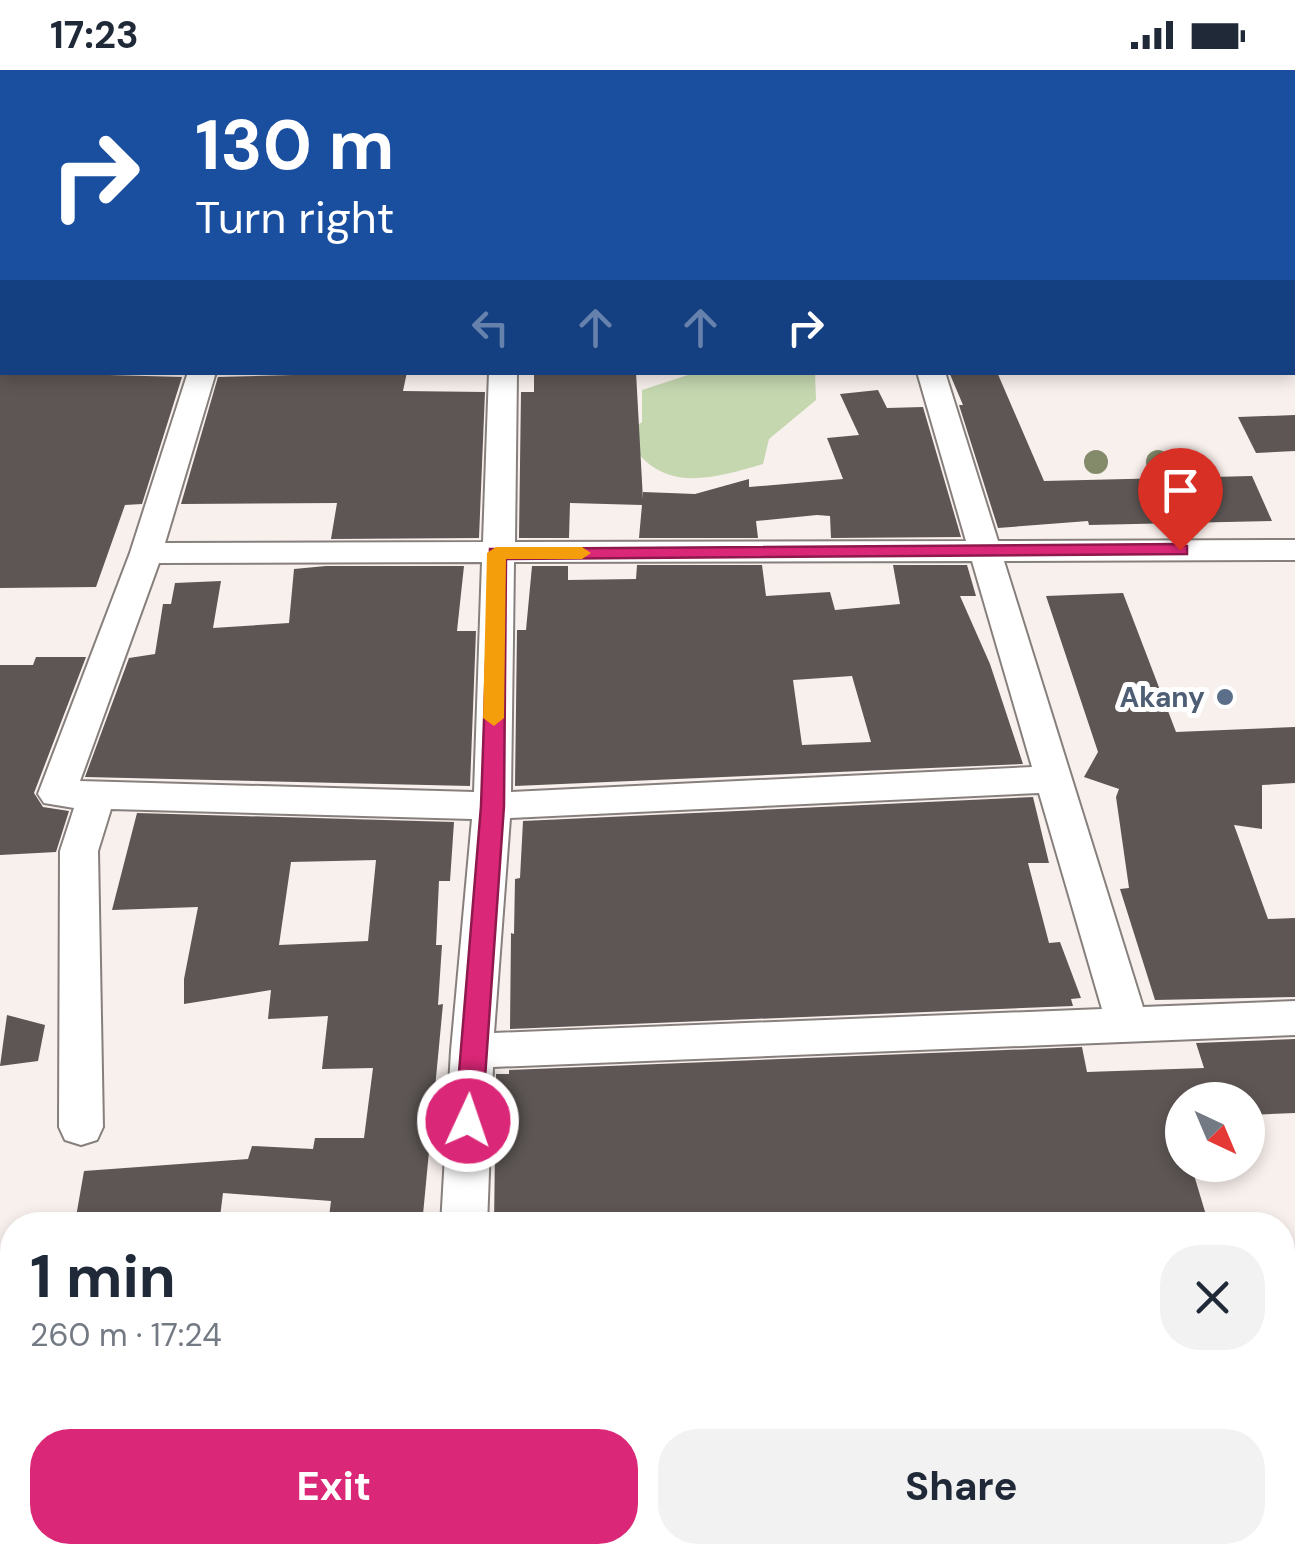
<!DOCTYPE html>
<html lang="en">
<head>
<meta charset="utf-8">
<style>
	body { margin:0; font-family:"DM Sans",sans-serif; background:#f2f2f3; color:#1f2937; height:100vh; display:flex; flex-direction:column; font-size:38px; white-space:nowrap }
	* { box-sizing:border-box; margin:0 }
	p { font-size:32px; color:#747a83 }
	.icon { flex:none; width:55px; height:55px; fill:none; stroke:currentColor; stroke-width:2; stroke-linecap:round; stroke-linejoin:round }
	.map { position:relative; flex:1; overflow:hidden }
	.drawer { position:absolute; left:0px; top:1142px; width:1295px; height:352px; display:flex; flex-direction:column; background:#fff; border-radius:40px 40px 0 0; box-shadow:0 5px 15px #0003 }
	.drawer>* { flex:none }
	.top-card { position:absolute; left:0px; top:0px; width:1295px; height:305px; box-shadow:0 5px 15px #0003; background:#1a4fa0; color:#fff; overflow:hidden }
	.needle { width:65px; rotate:136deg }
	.fabs { position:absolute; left:1165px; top:1012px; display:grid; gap:20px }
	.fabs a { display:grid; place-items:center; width:100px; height:100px; border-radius:50%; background:#fff; box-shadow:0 5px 15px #0003; font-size:50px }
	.pin { position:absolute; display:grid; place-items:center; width:85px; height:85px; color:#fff; margin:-102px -42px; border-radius:50% 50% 50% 0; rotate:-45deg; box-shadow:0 0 10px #0007 }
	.pin .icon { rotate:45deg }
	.me { position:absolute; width:110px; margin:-55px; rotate:3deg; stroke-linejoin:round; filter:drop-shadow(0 0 8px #0008) }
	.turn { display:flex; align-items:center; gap:35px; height:210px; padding:0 30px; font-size:45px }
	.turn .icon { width:130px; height:130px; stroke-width:2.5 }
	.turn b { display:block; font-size:70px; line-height:85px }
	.lanes { display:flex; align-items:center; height:95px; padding:0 30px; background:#0003; justify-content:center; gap:50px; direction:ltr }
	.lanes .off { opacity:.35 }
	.round { display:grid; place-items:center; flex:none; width:105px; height:105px; border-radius:40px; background:#f2f2f3 }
	.headline { display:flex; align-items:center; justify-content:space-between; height:170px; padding:0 30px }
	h1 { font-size:60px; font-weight:700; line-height:75px }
	.button { display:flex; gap:20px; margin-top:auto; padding:20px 30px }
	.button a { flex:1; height:115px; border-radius:40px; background:#db2777; color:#fff; font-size:40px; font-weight:700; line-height:115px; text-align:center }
	.button a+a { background:#f2f2f3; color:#1f2937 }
	.status { display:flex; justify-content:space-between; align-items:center; height:70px; padding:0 50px; background:#fff; direction:ltr }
	.status svg { height:28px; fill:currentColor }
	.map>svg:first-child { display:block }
	.green { fill:#c4d7af }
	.building { fill:#5d5654; fill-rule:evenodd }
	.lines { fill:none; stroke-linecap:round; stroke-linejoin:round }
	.street-casing { stroke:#867f7c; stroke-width:4 }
	.street { fill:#fff; fill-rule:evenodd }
	.tree { fill:#838b6b }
	.route { fill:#db2777; stroke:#8e194d; stroke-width:2.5 }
	.slow { fill:#f59e0b }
	.service-dot { fill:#5c6f8a; stroke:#fff; stroke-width:4 }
	.labels { text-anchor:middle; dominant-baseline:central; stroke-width:10; stroke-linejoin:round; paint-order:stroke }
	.service-label { font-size:28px; font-weight:bold; fill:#4e5e75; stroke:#fff; text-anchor:end }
</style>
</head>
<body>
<div class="status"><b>17:23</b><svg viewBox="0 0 49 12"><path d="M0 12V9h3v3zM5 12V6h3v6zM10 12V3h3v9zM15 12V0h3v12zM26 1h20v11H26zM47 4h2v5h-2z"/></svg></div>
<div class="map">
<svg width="1295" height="1493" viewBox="0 0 1295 1493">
	<rect width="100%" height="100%" fill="#f8f0ed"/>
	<g class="green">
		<polygon points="736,0 1273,0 1279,2 745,2"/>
		<path d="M 697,302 L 815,302 L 816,330 L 769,369 L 763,394 C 708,410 658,425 625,364 L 642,352 L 642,320 Z"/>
	</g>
	<g class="building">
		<polygon points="0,302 182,307 142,434 125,435 96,517 0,518"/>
		<polygon points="407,302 403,321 485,322 479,468 331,469 337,433 181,434 218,307"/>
		<polygon points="534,302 636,302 643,430 643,422 695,424 749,409 749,417 843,409 827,368 859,365 840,324 878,320 887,338 923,337 961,467 831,468 830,446 817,445 756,451 758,468 639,468 642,435 570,433 569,468 519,468 521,322 534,322"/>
		<polygon points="949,302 997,302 1044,411 1252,406 1272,451 1089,455 1088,451 998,458 959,335 963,335"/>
		<polygon points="1295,345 1295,381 1256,383 1238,347"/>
		<path d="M 637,495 L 762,495 L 766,526 L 830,522 L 835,540 L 900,534 L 893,495 L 967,495 L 976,526 L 960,526 L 990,594 L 1023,694 L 515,716 L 517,560 L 526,560 L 532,496 L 568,496 L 568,510 L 636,509 ZM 852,606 L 871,672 L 802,675 L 793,610 Z"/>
		<polygon points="326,496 464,496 457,561 476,561 470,716 85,707 129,588 155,584 163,534 171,534 175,513 221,511 213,558 289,553 294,499"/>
		<polygon points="1123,523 1176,662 1295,657 1295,713 1262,715 1262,759 1234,755 1268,849 1295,848 1295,927 1155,930 1120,819 1129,818 1116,727 1119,719 1084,707 1098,682 1046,526"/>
		<polygon points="36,587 86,587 34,723 43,737 69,741 56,782 0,785 0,595 33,595"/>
		<polygon points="1033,727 1049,793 1028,793 1049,873 1060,872 1081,928 1071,929 1073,936 510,959 511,863 514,864 515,809 520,808 523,751"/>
		<path d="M 137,743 L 454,752 L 450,811 L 439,811 L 436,875 L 442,875 L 438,935 L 443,934 L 422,1155 L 328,1155 L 331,1131 L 223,1123 L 219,1155 L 142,1155 L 143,1148 L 117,1149 L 118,1145 L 76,1147 L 84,1101 L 248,1089 L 252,1076 L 313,1079 L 315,1068 L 364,1068 L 373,998 L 322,999 L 328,946 L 268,949 L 271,920 L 184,934 L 184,909 L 198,837 L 112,840 ZM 376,790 L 368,871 L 279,875 L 291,792 Z"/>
		<polygon points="7,945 45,955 38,991 0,996"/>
		<polygon points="1295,969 1295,1043 1248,1045 1248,1030 1182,1030 1182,1095 1191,1095 1209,1155 494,1155 496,1004 509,1004 509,1000 1082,977 1087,1002 1204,998 1196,973"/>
	</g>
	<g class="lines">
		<g class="street-casing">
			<g id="street">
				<rect x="513" y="0" width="22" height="2"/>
				<polygon points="649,0 680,0 681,2 651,2"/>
				<polygon points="1292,156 1295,157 1295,173 1292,172"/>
				<rect x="1292" y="225" width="3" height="16"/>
				<path d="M 188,302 L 216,302 L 165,473 L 483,472 L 489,302 L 517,302 L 515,472 L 966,471 L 917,302 L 945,302 L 998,471 L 1295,470 L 1295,490 L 1004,491 L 1143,937 L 1295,931 L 1295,965 L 493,997 L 487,1155 L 441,1155 L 451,981 L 472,749 L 111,739 L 98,781 L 103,1057 L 97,1070 L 81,1075 L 65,1070 L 59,1057 L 60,781 L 74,738 L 44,733 L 38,724 L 130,483 ZM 972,491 L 1032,697 L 511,722 L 514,492 ZM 482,492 L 474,722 L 80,711 L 159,493 ZM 1039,723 L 1102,939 L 494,963 L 510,748 Z"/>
				<rect x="422" y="1482" width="52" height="11"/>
			</g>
		</g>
		<use href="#street" class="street"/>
	</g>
	<g class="tree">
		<circle cx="1096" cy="392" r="12"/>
		<circle cx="1158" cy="392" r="12"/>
	</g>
	<polygon class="route" points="1180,474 1187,476 1187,484 506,489 504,736 482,1051 478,1059 468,1062 459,1059 455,1051 481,736 490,479"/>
	<polygon class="slow" points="496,477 582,477 591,483 582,489 506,489 504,648 494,656 483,648 487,483"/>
	<circle class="service-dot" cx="1225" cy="627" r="10"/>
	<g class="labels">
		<g class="service-label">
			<text x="1205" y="627">Akany</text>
		</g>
	</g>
</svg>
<div class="fabs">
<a><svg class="needle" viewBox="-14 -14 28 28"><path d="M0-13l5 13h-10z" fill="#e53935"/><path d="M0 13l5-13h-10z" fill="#747a83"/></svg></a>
</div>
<div class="pin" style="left:1180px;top:480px;background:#d93025"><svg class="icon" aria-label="arrive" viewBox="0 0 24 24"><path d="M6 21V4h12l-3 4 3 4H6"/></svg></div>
<svg class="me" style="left:468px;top:1051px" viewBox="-20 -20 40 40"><circle r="17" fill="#db2777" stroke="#fff" stroke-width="3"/><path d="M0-11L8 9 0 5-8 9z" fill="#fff"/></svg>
<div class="top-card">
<div class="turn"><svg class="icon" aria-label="right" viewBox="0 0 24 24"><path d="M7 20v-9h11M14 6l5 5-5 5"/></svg><div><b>130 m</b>Turn right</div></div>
<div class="lanes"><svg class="icon off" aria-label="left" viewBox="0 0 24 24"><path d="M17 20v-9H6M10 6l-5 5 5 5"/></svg><svg class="icon off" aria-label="ahead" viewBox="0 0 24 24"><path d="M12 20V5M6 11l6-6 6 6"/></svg><svg class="icon off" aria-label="ahead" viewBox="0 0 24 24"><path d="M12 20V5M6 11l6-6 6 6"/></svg><svg class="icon" aria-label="right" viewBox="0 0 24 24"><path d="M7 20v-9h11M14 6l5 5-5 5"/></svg></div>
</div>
<section class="drawer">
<div class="headline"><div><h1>1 min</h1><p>260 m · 17:24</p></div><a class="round"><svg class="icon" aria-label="close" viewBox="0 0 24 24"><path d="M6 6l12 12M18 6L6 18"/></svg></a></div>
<div class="button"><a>Exit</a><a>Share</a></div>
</section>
</div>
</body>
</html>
